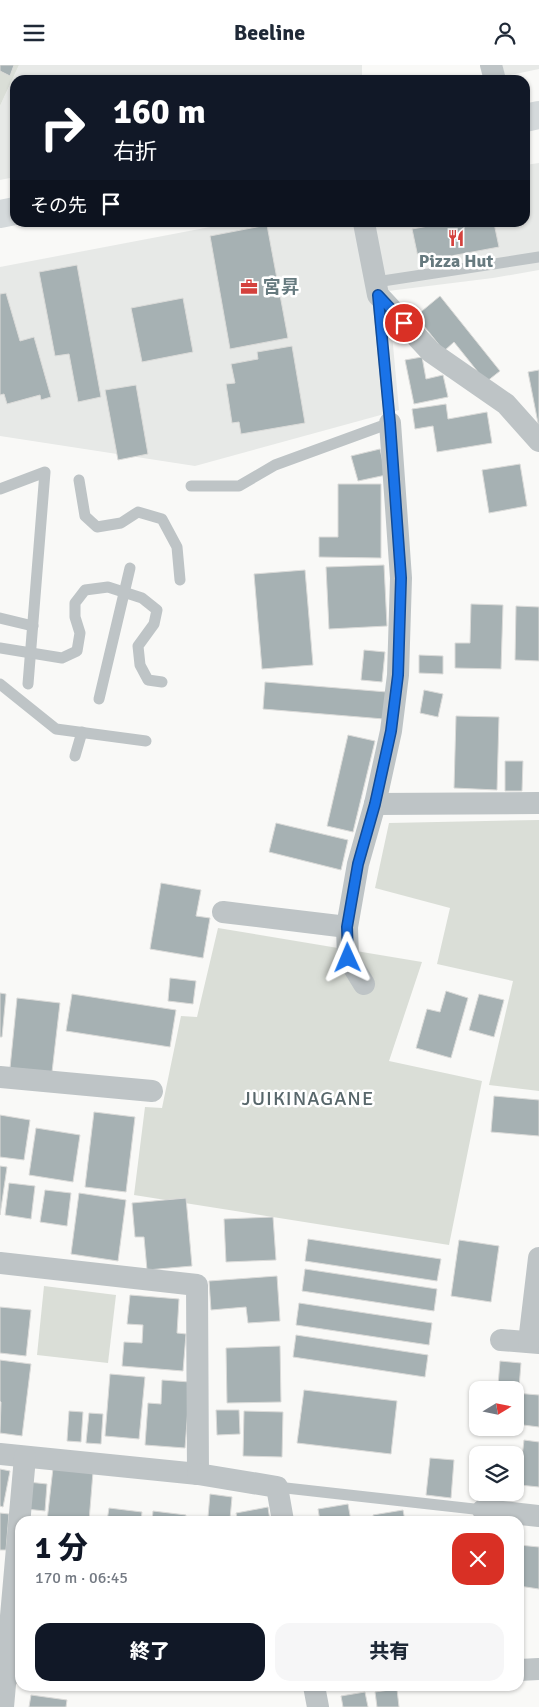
<!DOCTYPE html>
<html lang="ja">
<head>
<meta charset="utf-8">
<style>
	body { margin:0; font-family:Signika,"Noto Sans JP",sans-serif; background:#f6f6f7; color:#1f2937; height:100vh; display:flex; flex-direction:column; font-size:19px; white-space:nowrap }
	* { box-sizing:border-box; margin:0 }
	p { font-size:16px; color:#747a83 }
	.icon { flex:none; width:28px; height:28px; fill:none; stroke:currentColor; stroke-width:2; stroke-linecap:round; stroke-linejoin:round }
	.map { position:relative; flex:1; overflow:hidden }
	.drawer { position:absolute; left:15px; top:1451px; width:509px; height:175px; display:flex; flex-direction:column; background:#fff; border-radius:15px; box-shadow:0 1px 4px #0004 }
	.drawer>* { flex:none }
	.top-card { position:absolute; left:10px; top:10px; width:520px; height:152px; border-radius:15px; box-shadow:0 1px 4px #0004; background:#111827; color:#fff; overflow:hidden }
	.needle { width:32px; rotate:80deg }
	.controls { position:absolute; left:469px; top:1316px; display:grid; gap:10px }
	.controls a { display:grid; place-items:center; width:55px; height:55px; border-radius:10px; background:#fff; box-shadow:0 1px 4px #0004; font-size:25px }
	.pin { position:absolute; display:grid; place-items:center; width:42px; height:42px; color:#fff; margin:-21px; border:2px solid #fff; border-radius:50%; box-shadow:0 1px 5px #0007 }
	.me { position:absolute; width:55px; margin:-28px; rotate:359deg; stroke-linejoin:round; filter:drop-shadow(0 0 4px #0008) }
	.turn { display:flex; align-items:center; gap:18px; height:105px; padding:0 20px; font-size:22px }
	.turn .icon { width:65px; height:65px; stroke-width:2.5 }
	.turn b { display:block; font-size:35px; line-height:42px }
	.then { display:flex; align-items:center; height:48px; padding:0 20px; background:#0003; gap:10px; font-size:19px }
	.round { display:grid; place-items:center; flex:none; width:52px; height:52px; border-radius:15px; background:#f6f6f7 }
	.headline { display:flex; align-items:center; justify-content:space-between; height:85px; padding:0 20px }
	h1 { font-size:30px; font-weight:800; line-height:38px; color:#111827 }
	.cta { display:flex; gap:10px; margin-top:auto; padding:10px 20px }
	.cta a { flex:1; height:58px; border-radius:15px; background:#111827; color:#fff; font-size:20px; font-weight:800; line-height:58px; text-align:center }
	.cta a+a { background:#f6f6f7; color:#1f2937 }
	header { display:flex; justify-content:space-between; align-items:center; height:65px; padding:0 20px; background:#fff; font-size:22px; font-weight:800 }
	.map>svg:first-child { display:block }
	.built { fill:#e7e9e7 }
	.green { fill:#daded7 }
	.building { fill:#a6b1b3; stroke:#dbdbd9 }
	.lines { fill:none; stroke-linecap:round; stroke-linejoin:round }
	.lane { stroke:#bec4c6; stroke-width:11 }
	.street { stroke:#bec4c6; stroke-width:22 }
	.highway { stroke:#d4d9db; stroke-width:28 }
	.route-casing { stroke:#114b97; stroke-width:12 }
	.route { stroke:#1a73e8; stroke-width:9 }
	.labels { text-anchor:middle; dominant-baseline:central; stroke-width:5; stroke-linejoin:round; paint-order:stroke }
	.poi-label { font-size:18px; font-weight:bold; fill:#667a7f; stroke:#fff }
	.quarter-label { font-size:20px; letter-spacing:1px; fill:#58676b; stroke:#fff }
</style>
</head>
<body>
<header><svg class="icon" aria-label="menu" viewBox="0 0 24 24"><path d="M4 6h16M4 12h16M4 18h16"/></svg>Beeline<svg class="icon" aria-label="person" viewBox="0 0 24 24"><circle cx="12" cy="8" r="4"/><path d="M4 21q1-7 8-7t8 7"/></svg></header>
<div class="map">
<svg width="539" height="1642" viewBox="0 0 539 1642">
	<rect width="100%" height="100%" fill="#f9f9f7"/>
	<g class="built">
		<polygon points="19,0 362,0 362,15 15,15 15,112 0,115 0,41"/>
		<polygon points="502,0 539,0 539,4 505,11"/>
		<polygon points="539,98 539,205 493,213 388,226 399,345 195,401 0,371 0,202 231,158 525,158 525,100"/>
	</g>
	<g class="green">
		<polygon points="0,0 19,0 0,41"/>
		<polygon points="539,755 539,1026 489,1020 513,916 437,899 450,843 375,823 389,758"/>
		<polygon points="218,863 422,897 389,996 482,1016 449,1180 134,1130 145,1042 162,1043 181,951 197,952"/>
		<polygon points="44,1221 116,1230 108,1298 37,1290"/>
	</g>
	<g class="building">
		<polygon points="0,0 14,0 10,11 0,6"/>
		<polygon points="445,158 494,158 499,182 419,197 412,164"/>
		<polygon points="267,160 288,273 230,284 210,171"/>
		<polygon points="77,200 101,332 78,337 69,289 55,291 39,207"/>
		<polygon points="6,228 20,276 34,272 51,332 41,335 40,330 7,339 4,329 0,330 0,229"/>
		<polygon points="440,231 500,306 486,317 454,277 444,286 416,251"/>
		<polygon points="183,233 193,287 142,297 131,243"/>
		<polygon points="292,281 305,358 241,369 239,357 232,358 226,319 235,318 231,299 258,294 257,287"/>
		<polygon points="422,292 426,314 443,310 448,332 414,339 405,295"/>
		<polygon points="539,305 539,363 528,307"/>
		<polygon points="136,320 148,389 118,395 105,325"/>
		<polygon points="446,339 448,354 487,347 492,378 437,387 433,361 415,364 412,344"/>
		<polygon points="380,384 386,410 358,416 351,391"/>
		<polygon points="520,399 527,441 489,448 482,405"/>
		<polygon points="338,419 381,419 381,493 319,492 319,472 338,472"/>
		<polygon points="384,500 387,561 329,564 326,502"/>
		<polygon points="305,505 313,600 262,604 254,509"/>
		<polygon points="471,539 503,540 501,604 455,603 455,578 470,578"/>
		<polygon points="516,541 539,542 539,596 515,595"/>
		<polygon points="364,585 385,587 382,617 361,615"/>
		<polygon points="419,590 443,591 443,609 419,608"/>
		<polygon points="265,617 387,627 384,654 263,644"/>
		<polygon points="424,625 443,629 438,652 420,648"/>
		<polygon points="456,651 499,652 497,725 454,723"/>
		<polygon points="348,670 375,676 353,767 327,761"/>
		<polygon points="505,696 523,696 522,726 505,726"/>
		<polygon points="276,758 348,775 341,805 269,787"/>
		<polygon points="161,818 201,825 196,851 210,853 203,893 150,884"/>
		<polygon points="170,913 196,916 193,939 168,936"/>
		<polygon points="446,926 468,933 451,993 416,983 427,944 440,947"/>
		<polygon points="0,928 6,929 2,972 0,972"/>
		<polygon points="72,929 176,945 170,982 66,966"/>
		<polygon points="479,929 504,935 494,972 469,965"/>
		<polygon points="17,933 60,938 52,1007 10,1003"/>
		<polygon points="494,1031 539,1035 539,1071 491,1067"/>
		<polygon points="94,1047 135,1052 126,1127 85,1122"/>
		<polygon points="0,1050 30,1055 24,1095 0,1092"/>
		<polygon points="36,1063 80,1070 73,1117 29,1110"/>
		<polygon points="0,1101 7,1102 0,1150"/>
		<polygon points="9,1118 35,1121 31,1154 5,1150"/>
		<polygon points="45,1125 71,1128 67,1161 40,1157"/>
		<polygon points="79,1128 126,1135 118,1196 71,1189"/>
		<polygon points="186,1133 192,1201 147,1205 144,1172 135,1172 132,1138"/>
		<polygon points="273,1152 276,1195 226,1197 224,1154"/>
		<polygon points="308,1174 441,1194 437,1216 305,1196"/>
		<polygon points="459,1175 499,1181 491,1237 451,1231"/>
		<polygon points="305,1204 437,1224 434,1246 302,1226"/>
		<polygon points="277,1211 280,1256 248,1258 246,1242 211,1245 209,1216"/>
		<polygon points="130,1230 179,1234 177,1268 186,1269 183,1306 122,1301 124,1277 142,1278 143,1260 127,1259"/>
		<polygon points="299,1238 432,1258 429,1280 296,1260"/>
		<polygon points="0,1242 31,1245 26,1291 0,1288"/>
		<polygon points="296,1270 428,1290 425,1312 293,1292"/>
		<polygon points="280,1281 281,1337 227,1338 226,1283"/>
		<polygon points="0,1295 31,1299 22,1371 0,1368 1,1337 0,1336"/>
		<polygon points="500,1296 521,1298 519,1323 498,1321"/>
		<polygon points="110,1309 145,1312 139,1374 105,1371"/>
		<polygon points="162,1315 190,1317 185,1383 145,1380 148,1338 161,1339"/>
		<polygon points="304,1325 397,1336 391,1389 297,1378"/>
		<polygon points="515,1328 539,1330 539,1362 515,1359"/>
		<polygon points="216,1345 239,1345 240,1369 217,1370"/>
		<polygon points="69,1346 83,1347 81,1377 67,1376"/>
		<polygon points="244,1346 283,1347 282,1392 243,1391"/>
		<polygon points="89,1348 103,1349 101,1379 86,1378"/>
		<polygon points="524,1375 539,1377 539,1422 519,1420"/>
		<polygon points="430,1393 454,1395 451,1433 426,1430"/>
		<polygon points="53,1403 93,1407 89,1456 47,1456"/>
		<polygon points="0,1404 10,1406 3,1442 0,1441"/>
		<polygon points="28,1417 47,1419 45,1446 26,1444"/>
		<polygon points="210,1429 232,1432 230,1454 208,1452"/>
		<polygon points="348,1439 351,1456 320,1456 318,1444"/>
		<polygon points="268,1442 270,1456 238,1456 236,1448"/>
		<polygon points="109,1443 142,1447 141,1456 107,1456"/>
		<polygon points="403,1445 405,1456 374,1456 373,1450"/>
		<polygon points="153,1446 186,1450 185,1456 152,1456"/>
		<polygon points="0,1448 9,1449 6,1485 0,1485"/>
		<polygon points="519,1480 539,1482 539,1524 519,1521"/>
		<polygon points="8,1593 20,1595 20,1619 6,1618"/>
		<polygon points="40,1621 68,1621 67,1624"/>
		<polygon points="397,1624 399,1642 377,1642 375,1627"/>
		<polygon points="365,1627 368,1642 343,1642 341,1631"/>
		<polygon points="31,1630 67,1635 66,1642 29,1642"/>
	</g>
	<g class="lines">
		<g class="lane">
			<polyline points="376,217 539,192"/>
			<polyline points="79,415 85,451 97,462 121,458 138,447 162,454 177,482 180,515"/>
			<polyline points="191,421 239,421 275,400 390,358 378,235"/>
			<polyline points="0,424 45,407 28,619"/>
			<polyline points="0,553 33,561"/>
			<polyline points="0,583 62,593 77,586 80,568 75,552 75,538 85,525 108,522 142,533 157,545 154,559 138,581 140,600 148,615 162,617"/>
			<polyline points="0,619 56,664 146,676"/>
			<polyline points="99,634 130,503"/>
			<polyline points="75,691 82,667"/>
			<polyline points="277,1422 483,1445"/>
		</g>
		<g class="street">
			<polyline points="491,0 495,15"/>
			<polyline points="364,158 378,230 431,287 506,339 539,376"/>
			<polyline points="375,739 539,738"/>
			<polyline points="223,847 347,862"/>
			<polyline points="364,919 348,893 347,862 358,799 375,739 391,666 398,610 401,513 390,358"/>
			<polyline points="0,1012 152,1026"/>
			<polyline points="0,1198 197,1220 198,1409 0,1389"/>
			<polyline points="501,1275 539,1278"/>
			<polyline points="529,1277 539,1193"/>
			<polyline points="198,1409 277,1422 283,1456"/>
			<polyline points="483,1445 539,1451"/>
			<polyline points="519,1605 539,1604"/>
			<polyline points="314,1621 318,1642"/>
			<polyline points="3,1642 25,1392"/>
		</g>
		<g class="highway">
			<polyline points="525,53 539,50"/>
			<polyline points="0,149 15,146"/>
		</g>
	</g>
	<g class="lines">
		<g class="route-casing">
			<polyline id="route" points="348,893 347,862 358,799 375,739 391,666 398,610 401,513 390,358 378,230 404,258"/>
		</g>
		<use href="#route" class="route"/>
	</g>
	<defs>
		<g id="restaurant-bare" transform="scale(1.35)"><path d="M-5-6h1v4h1v-4h1v4h1v-4h1v5L-1.5 .5V6h-2V.5L-5-1ZM5-6V6H3V1.5H1.5Q1.5-4 5-6Z" fill="#d4413d" stroke="#fff" stroke-width="2.5" paint-order="stroke"/></g>
		<g id="office-bare" transform="scale(1.35)"><path d="M-6-3h4V-5.5h4V-3h4V5H-6ZM-1-4.5V-3h2v-1.5ZM-6 0V1H6V0Z" fill="#d4413d" stroke="#fff" stroke-width="2.5" paint-order="stroke"/></g>
	</defs>
	<g fill-rule="evenodd">
		<use href="#restaurant-bare" x="456" y="173"/>
		<use href="#office-bare" x="249" y="222"/>
	</g>
	<g class="labels">
		<g class="poi-label">
			<text x="456" y="196">Pizza Hut</text>
			<text x="263" y="222" text-anchor="start">宮昇</text>
		</g>
		<g class="quarter-label">
			<text x="308" y="1033">JUIKINAGANE</text>
		</g>
	</g>
</svg>
<div class="controls">
<a><svg class="needle" viewBox="-14 -14 28 28"><path d="M0-13l5 13h-10z" fill="#e53935"/><path d="M0 13l5-13h-10z" fill="#747a83"/></svg></a>
<a><svg class="icon" aria-label="layers" viewBox="0 0 24 24"><path d="M12 4l9 5-9 5-9-5zM3 14l9 5 9-5"/></svg></a>
</div>
<div class="pin" style="left:404px;top:258px;background:#d93025"><svg class="icon" aria-label="arrive" viewBox="0 0 24 24"><path d="M6 21V4h12l-3 4 3 4H6"/></svg></div>
<svg class="me" style="left:348px;top:893px" viewBox="-20 -20 40 40"><path d="M0-17L14 15 0 8-14 15z" fill="#1a73e8" stroke="#fff" stroke-width="4"/></svg>
<div class="top-card">
<div class="turn"><svg class="icon" aria-label="right" viewBox="0 0 24 24"><path d="M7 20v-9h11M14 6l5 5-5 5"/></svg><div><b>160 m</b>右折</div></div>
<div class="then">その先<svg class="icon" aria-label="arrive" viewBox="0 0 24 24"><path d="M6 21V4h12l-3 4 3 4H6"/></svg></div>
</div>
<section class="drawer">
<div class="headline"><div><h1>1 分</h1><p>170 m · 06:45</p></div><a class="round" style="background:#d93025;color:#fff"><svg class="icon" aria-label="close" viewBox="0 0 24 24"><path d="M6 6l12 12M18 6L6 18"/></svg></a></div>
<div class="cta"><a>終了</a><a>共有</a></div>
</section>
</div>
</body>
</html>
